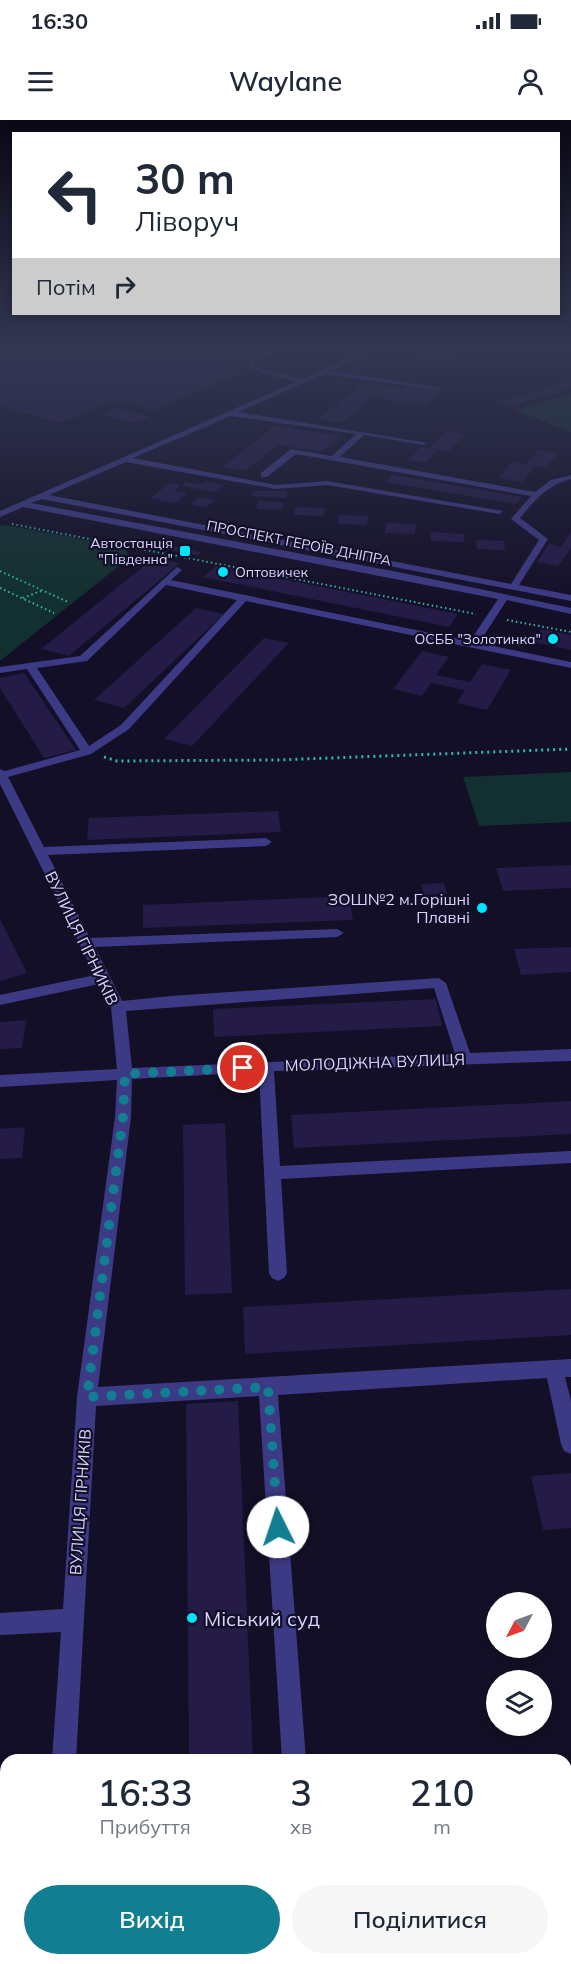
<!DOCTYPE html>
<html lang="uk">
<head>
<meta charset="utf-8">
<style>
	body { margin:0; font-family:Mulish,sans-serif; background:#f6f6f7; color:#1f2937; height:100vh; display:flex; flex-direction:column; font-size:22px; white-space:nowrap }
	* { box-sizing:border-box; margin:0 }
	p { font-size:20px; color:#747a83 }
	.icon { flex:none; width:33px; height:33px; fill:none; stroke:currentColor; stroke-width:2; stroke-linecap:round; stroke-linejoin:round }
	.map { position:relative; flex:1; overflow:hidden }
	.drawer { position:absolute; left:0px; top:1634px; width:572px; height:212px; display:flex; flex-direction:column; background:#fff; border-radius:18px 18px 0 0; box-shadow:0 3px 9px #0003 }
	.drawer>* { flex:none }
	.guide { position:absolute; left:12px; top:12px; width:548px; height:183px; border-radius:0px; box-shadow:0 3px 9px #0003; background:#fff; color:#1f2937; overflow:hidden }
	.needle { width:39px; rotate:229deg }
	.tools { position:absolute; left:486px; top:1472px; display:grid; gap:12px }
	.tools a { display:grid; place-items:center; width:66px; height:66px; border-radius:50%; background:#fff; box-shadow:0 3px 9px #0003; font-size:30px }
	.pin { position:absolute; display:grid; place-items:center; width:51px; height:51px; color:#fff; margin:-26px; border:3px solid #fff; border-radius:50%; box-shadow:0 2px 6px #0007 }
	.me { position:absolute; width:66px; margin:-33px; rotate:356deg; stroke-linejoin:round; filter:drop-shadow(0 0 4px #0008) }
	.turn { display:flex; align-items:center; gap:21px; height:126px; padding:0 24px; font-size:27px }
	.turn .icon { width:78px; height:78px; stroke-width:2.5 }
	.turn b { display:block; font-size:42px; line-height:51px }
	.then { display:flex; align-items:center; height:57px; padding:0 24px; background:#0003; gap:12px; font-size:22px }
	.eta { display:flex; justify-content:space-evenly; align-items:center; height:102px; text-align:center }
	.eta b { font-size:36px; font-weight:600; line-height:42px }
	.action { display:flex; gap:12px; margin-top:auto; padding:12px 24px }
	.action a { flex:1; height:69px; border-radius:36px; background:#117e91; color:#fff; font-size:24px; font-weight:600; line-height:69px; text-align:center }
	.action a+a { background:#f6f6f7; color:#1f2937 }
	.status { display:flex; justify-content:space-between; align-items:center; height:42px; padding:0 30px; background:#fff; direction:ltr }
	.status svg { height:16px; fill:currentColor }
	header { display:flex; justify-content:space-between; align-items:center; height:78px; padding:0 24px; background:#fff; font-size:27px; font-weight:600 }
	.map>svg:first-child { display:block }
	.green { fill:#12302f }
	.building { fill:#241b47 }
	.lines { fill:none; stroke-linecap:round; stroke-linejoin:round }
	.path-far1 { stroke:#2fb8b0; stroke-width:2; stroke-dasharray:1.5 3; stroke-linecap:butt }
	.path { stroke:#2fb8b0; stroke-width:3; stroke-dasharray:2 4; stroke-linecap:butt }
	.minor { fill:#3d3a85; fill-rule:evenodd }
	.route { stroke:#117e91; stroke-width:10; stroke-dasharray:0 18 }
	.poi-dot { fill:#00e5ff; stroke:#130f26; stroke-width:2 }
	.labels { text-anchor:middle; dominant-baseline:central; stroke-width:4.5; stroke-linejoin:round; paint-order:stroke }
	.far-poi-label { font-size:14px; fill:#d9d4ff; stroke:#130f26; text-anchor:end }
	.far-street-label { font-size:14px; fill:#d9d4ff; stroke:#130f26 }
	.poi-label { font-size:16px; fill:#d9d4ff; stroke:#130f26; text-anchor:end }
	.street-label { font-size:16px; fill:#d9d4ff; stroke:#130f26 }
	.near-poi-label { font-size:20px; fill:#d9d4ff; stroke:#130f26; text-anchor:start }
</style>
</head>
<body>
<div class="status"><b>16:30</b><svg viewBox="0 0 49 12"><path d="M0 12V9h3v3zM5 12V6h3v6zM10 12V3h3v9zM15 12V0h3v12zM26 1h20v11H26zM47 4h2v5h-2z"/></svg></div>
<header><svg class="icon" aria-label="menu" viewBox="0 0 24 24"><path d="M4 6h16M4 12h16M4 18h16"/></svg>Waylane<svg class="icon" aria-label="person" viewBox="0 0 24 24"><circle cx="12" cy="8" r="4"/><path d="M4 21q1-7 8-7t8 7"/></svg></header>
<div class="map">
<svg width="571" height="1844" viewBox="0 0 571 1844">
	<rect width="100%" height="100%" fill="#130f26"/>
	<g class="green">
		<polygon points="571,274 571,312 515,290"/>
		<polygon points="6,405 124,427 130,437 0,541 0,406"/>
		<polygon points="571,652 571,702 479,706 463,657"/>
	</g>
	<g class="building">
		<polygon points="0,227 277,227 229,246 248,250 152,290 118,280 59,303 0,285"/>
		<polygon points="443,229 458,232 425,248 406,242 412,239 418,240"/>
		<polygon points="571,261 571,268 510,286 499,282"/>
		<polygon points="363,263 402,269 407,265 442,270 426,285 372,277 341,303 318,299"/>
		<polygon points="119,288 150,297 133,303 103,294"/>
		<polygon points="275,306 341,316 321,332 278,325 245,351 222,347"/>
		<polygon points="447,311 465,314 449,331 438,329 425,343 408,340 421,327 430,329"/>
		<polygon points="538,330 558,333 546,348 535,346 522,362 498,358 512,342 526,345"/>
		<polygon points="393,355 522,377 516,384 386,362"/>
		<polygon points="205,361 224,365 215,372 181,366 186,362 200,365"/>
		<polygon points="170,363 181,365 174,370 188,373 175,383 150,378"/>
		<polygon points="252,371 287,371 286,378 251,376"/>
		<polygon points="198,377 215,380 206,387 190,384"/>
		<polygon points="258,381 284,382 282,390 256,389"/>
		<polygon points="295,387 325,388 324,396 293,395"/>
		<polygon points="339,395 368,396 367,405 338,404"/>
		<polygon points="386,403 416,404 415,414 385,413"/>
		<polygon points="431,412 464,414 464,422 431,421"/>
		<polygon points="571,412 571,428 558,446 537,442 549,424 561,427"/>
		<polygon points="476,420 504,421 505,430 477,429"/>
		<polygon points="172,426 201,432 198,435 168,430"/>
		<polygon points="154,438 180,443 69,536 41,529"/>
		<polygon points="216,446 327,468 458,494 449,507 203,457"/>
		<polygon points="196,488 224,494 124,588 94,580"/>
		<polygon points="541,509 571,515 571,530 533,522"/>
		<polygon points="264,518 289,523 192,626 164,619"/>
		<polygon points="422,531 449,537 436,555 470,562 482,544 511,550 487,590 457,583 465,570 431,563 422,576 393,569"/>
		<polygon points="24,553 76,630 44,638 0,568 0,558"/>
		<polygon points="278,691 281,712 87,720 89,698"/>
		<polygon points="571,745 571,768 503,771 496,748"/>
		<polygon points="444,763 447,774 424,775 421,764"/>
		<polygon points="349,776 353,800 143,808 143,785"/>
		<polygon points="0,799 27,853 0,861"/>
		<polygon points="571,827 571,852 521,855 514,829"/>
		<polygon points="436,879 442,906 214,917 213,889"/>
		<polygon points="26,900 22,928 0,929 0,902"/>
		<polygon points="571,981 571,1014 294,1028 291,995"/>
		<polygon points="225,1003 232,1173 185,1175 183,1005"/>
		<polygon points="25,1007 22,1038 0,1039 0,1009"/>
		<polygon points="571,1169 571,1215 245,1234 243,1187"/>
		<polygon points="238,1281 253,1640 189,1640 186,1284"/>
		<polygon points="571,1353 571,1408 543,1410 531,1356"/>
		<polygon points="191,1839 261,1839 262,1844 191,1844"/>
	</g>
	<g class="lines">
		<g class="path-far1">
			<polyline points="12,404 476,494"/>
			<polyline points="0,451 68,482"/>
			<polyline points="0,468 54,493"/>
			<polyline points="23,478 41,471"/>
			<polyline points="507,500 571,512"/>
		</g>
		<polyline class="path" points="104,637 117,641 277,640 571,629"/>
		<g class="minor">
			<path d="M 282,227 L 290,227 L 256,240 L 254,245 L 257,248 L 302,259 L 376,227 L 384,227 L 331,251 L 441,268 L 438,270 L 324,254 L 238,292 L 428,323 L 424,325 L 364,315 L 340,337 L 535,372 L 551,360 L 571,355 L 571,359 C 548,364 534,381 520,398 L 548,419 L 519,465 L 571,475 L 571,481 L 42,379 L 31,383 L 403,453 L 571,488 L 571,494 L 507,480 L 479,523 L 571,542 L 571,548 L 246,481 L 129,609 L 91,634 L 8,657 L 44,727 L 266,718 L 272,722 L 266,726 L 48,735 L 90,818 L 337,809 L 344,813 L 337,817 L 95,827 L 122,881 L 171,876 L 439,858 L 446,863 L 470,933 L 571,929 L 571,941 L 274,951 L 280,1046 L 571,1031 L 571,1043 L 281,1059 L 287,1153 L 284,1158 L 278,1161 L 272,1158 L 269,1153 L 259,952 L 132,959 L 131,997 L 98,1267 L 571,1239 L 571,1257 L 565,1257 L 571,1281 L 571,1334 L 564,1331 L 561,1324 L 547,1258 L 278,1275 L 306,1640 L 282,1640 L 259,1276 L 96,1286 L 76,1640 L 52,1640 L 61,1512 L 0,1515 L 0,1493 L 63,1489 L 77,1277 L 115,997 L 117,960 L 0,967 L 0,955 L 117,949 L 111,887 L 99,864 L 0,885 L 0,875 L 95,855 L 0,664 L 0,649 L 5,651 L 80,630 L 27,549 L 0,553 L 0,547 L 80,536 L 177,447 L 182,450 L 171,460 L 470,521 L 498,479 L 23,387 L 0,397 L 0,391 L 296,262 L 253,250 L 247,245 L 252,238 ZM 231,296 L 356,314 L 332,336 L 291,329 L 261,353 L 261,357 L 267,357 L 296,334 L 531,376 L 511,399 L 539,420 L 511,464 L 49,375 L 126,342 L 276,369 L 327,365 L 499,394 L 503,391 L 327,361 L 276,365 L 133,338 ZM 166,465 L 237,480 L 121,605 L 89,626 L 37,548 L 87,541 ZM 434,868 L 455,934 L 132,948 L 126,891 Z"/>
			<rect x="38" y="1839" width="26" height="5"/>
			<rect x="295" y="1839" width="26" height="5"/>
		</g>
	</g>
	<linearGradient id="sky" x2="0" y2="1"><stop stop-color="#0a0815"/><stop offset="0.47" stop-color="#333752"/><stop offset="1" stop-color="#333752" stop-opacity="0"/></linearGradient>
	<rect width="571" height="485" fill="url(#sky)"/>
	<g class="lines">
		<polyline class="route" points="243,948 125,954 123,997 87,1277 268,1267 278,1407"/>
	</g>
	<g class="poi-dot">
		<rect x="179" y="425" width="12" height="12" rx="3"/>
		<circle cx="223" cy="452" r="6"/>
		<circle cx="553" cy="519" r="6"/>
		<circle cx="482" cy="788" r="6"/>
		<circle cx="192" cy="1498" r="6"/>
	</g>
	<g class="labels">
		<g class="far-poi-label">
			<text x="173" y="423">Автостанція<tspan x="173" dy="16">"Південна"</tspan></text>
			<text x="235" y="452" text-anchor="start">Оптовичек</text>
			<text x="541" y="519">ОСББ "Золотинка"</text>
		</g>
		<g class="far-street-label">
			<text transform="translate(299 423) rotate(11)">ПРОСПЕКТ ГЕРОЇВ ДНІПРА</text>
		</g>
		<g class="poi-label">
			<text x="470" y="779">ЗОШ№2 м.Горішні<tspan x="470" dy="18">Плавні</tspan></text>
		</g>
		<g class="street-label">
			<text transform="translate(82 818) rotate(64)">ВУЛИЦЯ ГІРНИКІВ</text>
			<text transform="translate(375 942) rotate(-2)">МОЛОДІЖНА ВУЛИЦЯ</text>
			<text transform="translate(80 1382) rotate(-86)">ВУЛИЦЯ ГІРНИКІВ</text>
		</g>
		<g class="near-poi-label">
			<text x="204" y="1498">Міський суд</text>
		</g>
	</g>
</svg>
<div class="tools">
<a><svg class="needle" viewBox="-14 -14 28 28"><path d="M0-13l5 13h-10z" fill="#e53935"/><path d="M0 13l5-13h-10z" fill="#747a83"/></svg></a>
<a><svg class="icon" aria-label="layers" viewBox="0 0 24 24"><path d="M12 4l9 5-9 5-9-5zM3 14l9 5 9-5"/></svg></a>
</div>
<div class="pin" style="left:243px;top:948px;background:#d93025"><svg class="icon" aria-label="arrive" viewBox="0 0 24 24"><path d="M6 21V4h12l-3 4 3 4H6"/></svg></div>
<svg class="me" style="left:278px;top:1407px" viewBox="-20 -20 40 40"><circle r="19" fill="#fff"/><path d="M0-13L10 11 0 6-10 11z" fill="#117e91"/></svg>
<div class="guide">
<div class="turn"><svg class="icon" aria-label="left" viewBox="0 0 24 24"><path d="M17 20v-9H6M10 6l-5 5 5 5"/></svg><div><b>30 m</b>Ліворуч</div></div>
<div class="then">Потім<svg class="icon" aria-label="right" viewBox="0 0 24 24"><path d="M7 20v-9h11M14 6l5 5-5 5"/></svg></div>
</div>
<section class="drawer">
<div class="eta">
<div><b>16:33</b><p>Прибуття</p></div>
<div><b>3</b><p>хв</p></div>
<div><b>210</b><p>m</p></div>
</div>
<div class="action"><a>Вихід</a><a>Поділитися</a></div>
</section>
</div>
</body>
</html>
